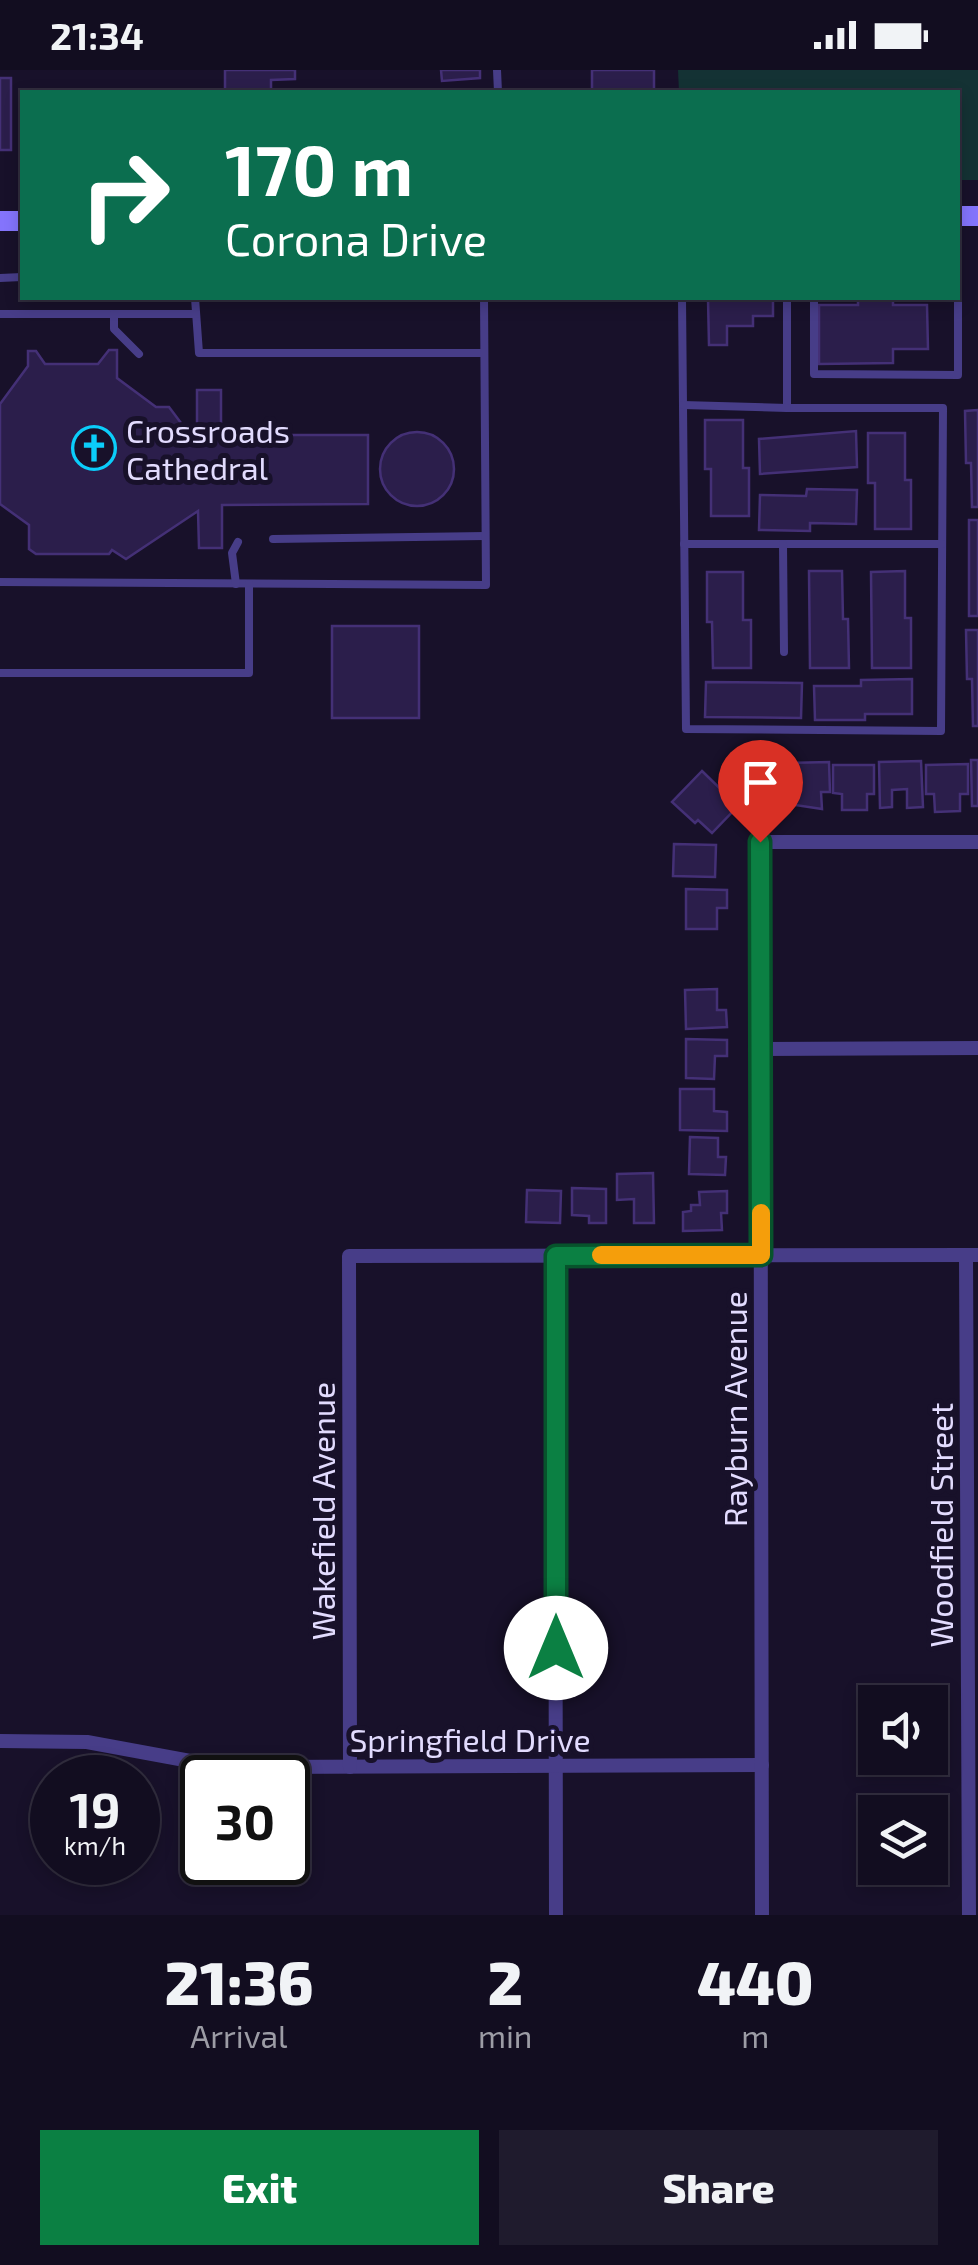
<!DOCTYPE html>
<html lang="en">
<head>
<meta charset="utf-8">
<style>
	body { margin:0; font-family:"Exo 2",sans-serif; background:#1f1b2d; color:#f1f3f6; height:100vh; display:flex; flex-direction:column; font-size:38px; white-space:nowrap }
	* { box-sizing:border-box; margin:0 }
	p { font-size:32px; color:#9c9ca5 }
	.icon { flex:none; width:55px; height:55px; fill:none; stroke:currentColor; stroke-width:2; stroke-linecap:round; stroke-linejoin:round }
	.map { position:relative; height:1845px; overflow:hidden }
	.side { display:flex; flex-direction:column; background:#120d20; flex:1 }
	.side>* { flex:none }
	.top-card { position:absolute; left:20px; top:20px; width:940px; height:210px; border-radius:0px; box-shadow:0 5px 15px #0003,0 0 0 2px #312d3e; background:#0b6e4f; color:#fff; overflow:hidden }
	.buttons { position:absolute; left:858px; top:1615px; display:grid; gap:20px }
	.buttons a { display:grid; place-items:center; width:90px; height:90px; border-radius:0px; background:#120d20; box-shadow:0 5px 15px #0003,0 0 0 2px #312d3e; font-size:50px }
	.speed { position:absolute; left:30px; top:1685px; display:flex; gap:20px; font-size:50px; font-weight:700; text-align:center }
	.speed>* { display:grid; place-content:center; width:130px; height:130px; border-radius:50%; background:#120d20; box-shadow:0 5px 15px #0003,0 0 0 2px #312d3e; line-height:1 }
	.speed small { font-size:25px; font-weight:400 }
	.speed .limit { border:5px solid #111; border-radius:15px; background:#fff; color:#111 }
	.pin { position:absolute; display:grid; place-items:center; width:85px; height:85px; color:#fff; margin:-102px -42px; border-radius:50% 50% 50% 0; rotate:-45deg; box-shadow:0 0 10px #0007 }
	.pin .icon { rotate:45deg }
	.me { position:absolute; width:110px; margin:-55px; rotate:0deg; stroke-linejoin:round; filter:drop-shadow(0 0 8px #0008) }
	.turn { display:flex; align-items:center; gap:35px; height:210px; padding:0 40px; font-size:45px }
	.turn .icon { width:130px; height:130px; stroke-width:2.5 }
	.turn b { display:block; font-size:70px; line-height:85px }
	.eta { display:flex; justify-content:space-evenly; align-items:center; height:170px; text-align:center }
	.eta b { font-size:60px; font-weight:800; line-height:70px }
	.cta { display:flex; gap:20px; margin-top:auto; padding:20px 40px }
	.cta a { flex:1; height:115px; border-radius:0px; background:#0b8043; color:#fff; font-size:40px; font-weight:800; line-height:115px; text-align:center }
	.cta a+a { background:#1f1b2d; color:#f1f3f6 }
	.status { display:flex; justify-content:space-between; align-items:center; height:70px; padding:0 50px; background:#120d20; direction:ltr }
	.status svg { height:28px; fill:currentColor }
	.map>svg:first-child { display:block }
	.green { fill:#143234 }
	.building { fill:#2b1e4b; stroke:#443076; stroke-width:2.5 }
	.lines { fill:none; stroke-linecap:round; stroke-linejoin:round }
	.lane { stroke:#473d88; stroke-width:8 }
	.street { stroke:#473d88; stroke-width:14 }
	.secondary { stroke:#8474fc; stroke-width:20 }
	.route-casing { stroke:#07532c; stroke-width:25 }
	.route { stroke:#0b8043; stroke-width:18 }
	.slow { stroke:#f59e0b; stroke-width:18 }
	.labels { text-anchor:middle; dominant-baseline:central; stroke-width:10; stroke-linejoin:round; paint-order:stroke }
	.poi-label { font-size:32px; fill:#e2dbfe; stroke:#18112a; text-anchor:start }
	.street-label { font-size:32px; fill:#e2dbfe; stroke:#18112a }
</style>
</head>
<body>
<div class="status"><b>21:34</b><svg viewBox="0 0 49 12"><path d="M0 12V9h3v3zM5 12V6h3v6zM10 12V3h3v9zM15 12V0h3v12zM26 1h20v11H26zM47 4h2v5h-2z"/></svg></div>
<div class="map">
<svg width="978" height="1845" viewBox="0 0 978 1845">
	<rect width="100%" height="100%" fill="#18112a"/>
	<polygon class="green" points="678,0 978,0 978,110 958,110 958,22 679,22"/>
	<g class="building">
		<polygon points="225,0 295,0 295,9 271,10 271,22 225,22"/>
		<polygon points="441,0 480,0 480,8 442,11"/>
		<rect x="592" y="0" width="62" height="22"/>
		<rect x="0" y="8" width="11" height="72"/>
		<polygon points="727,228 773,229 773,246 753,246 753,256 727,256 727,275 709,275 708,229"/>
		<polygon points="858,228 893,228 893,235 927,235 928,279 893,279 893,293 819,294 819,235 858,235"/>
		<polygon points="109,280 117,280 117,308 156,337 169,337 190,365 368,365 368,434 222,435 222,478 199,478 198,441 126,489 112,480 109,484 36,484 29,479 29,455 0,434 0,334 28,296 28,281 36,281 45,294 98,294"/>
		<rect x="197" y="320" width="24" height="41"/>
		<polygon points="978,340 978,437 972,437 971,393 966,393 965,341"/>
		<polygon points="705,350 743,350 743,398 749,398 749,446 711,446 711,399 705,399"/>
		<polygon points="856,361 857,397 760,404 759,369"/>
		<circle cx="417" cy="399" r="37"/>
		<polygon points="868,363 905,363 905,410 911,410 911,459 875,459 875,413 868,413"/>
		<polygon points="807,419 857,420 856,454 810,453 810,461 759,460 760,425 806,426"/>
		<rect x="969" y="450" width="9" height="96"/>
		<polygon points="809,501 842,501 843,549 848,549 849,598 810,598"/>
		<polygon points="905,501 905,548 911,548 911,598 872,598 871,502"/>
		<polygon points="707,502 743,502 743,550 751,550 751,598 713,598 712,552 707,552"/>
		<rect x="332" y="556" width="87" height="92"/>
		<polygon points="966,560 978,560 978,656 973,656 972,609 967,609"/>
		<polygon points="912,609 912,644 865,644 865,650 815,650 814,616 861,616 861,610"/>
		<polygon points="706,612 802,613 801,648 705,647"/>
		<polygon points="769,689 774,729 744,735 736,695"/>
		<polygon points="971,690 978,690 978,736 972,736"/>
		<polygon points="921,691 923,737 907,738 907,719 892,720 892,737 880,738 879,692"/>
		<polygon points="829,692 830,722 821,722 822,739 795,735 795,718 788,718 787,693"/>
		<polygon points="968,694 968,724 960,724 960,741 935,742 934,724 926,724 926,695"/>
		<polygon points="833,695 874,695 874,724 867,724 867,740 842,740 842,724 833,723"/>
		<polygon points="702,701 738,736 712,763 698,750 695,753 672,732"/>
		<polygon points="674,774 716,775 715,807 673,806"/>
		<polygon points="686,819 727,820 727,838 717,838 717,859 686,859"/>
		<polygon points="717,919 717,940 726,940 727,957 686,959 685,920"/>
		<polygon points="686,969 727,970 727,986 715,986 714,1009 686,1008"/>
		<polygon points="680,1019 714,1019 714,1041 727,1042 727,1061 680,1060"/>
		<polygon points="690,1067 718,1068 718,1087 726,1087 725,1105 689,1104"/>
		<polygon points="653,1103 654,1153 634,1153 634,1129 617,1130 617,1104"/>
		<polygon points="572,1118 606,1119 606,1153 589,1153 589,1146 572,1145"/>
		<polygon points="527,1120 561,1121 560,1153 526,1152"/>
		<polygon points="727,1121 727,1143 721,1143 722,1160 683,1161 683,1142 691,1141 691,1135 700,1135 699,1122"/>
	</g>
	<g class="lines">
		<g class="lane">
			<polyline points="497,0 498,22"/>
			<polyline points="0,208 22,207"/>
			<polyline points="195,228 199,283 484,283"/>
			<polyline points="682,228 686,659 941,661 943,338 787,338 787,228"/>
			<polyline points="814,228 814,304 958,305 958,197"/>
			<polyline points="0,244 196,244"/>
			<polyline points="114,244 114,259 139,284"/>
			<polyline points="683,335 787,338"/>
			<polyline points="273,469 485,466"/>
			<polyline points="684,474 942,474"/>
			<polyline points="783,474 784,582"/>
			<polyline points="0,512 486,515 484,228"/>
			<polyline points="236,514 232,483 238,472"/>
			<polyline points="0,603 249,603 249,514"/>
		</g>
		<g class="street">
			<polyline points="760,979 978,978"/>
			<polyline points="555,1185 556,1845"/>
			<polyline points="966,1185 969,1845"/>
			<polyline points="0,1671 87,1672 201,1693 266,1697 762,1695"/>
			<polyline points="350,1697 349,1186 978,1185"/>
			<polyline points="762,1845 760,772 978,772"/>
		</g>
		<g class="secondary">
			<polyline points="958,146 978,146"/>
			<polyline points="0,151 22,151"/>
		</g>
	</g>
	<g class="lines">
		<g class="route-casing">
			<polyline id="route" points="556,1578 556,1186 761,1185 760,772"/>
		</g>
		<use href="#route" class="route"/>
		<polyline class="slow" points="601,1185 761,1185 761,1143"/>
	</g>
	<defs>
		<g id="church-ring" transform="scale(2.25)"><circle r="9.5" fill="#18112a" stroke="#0bcdfa" stroke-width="1.5"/><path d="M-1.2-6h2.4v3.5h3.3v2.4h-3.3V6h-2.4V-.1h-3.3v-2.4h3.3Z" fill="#0bcdfa"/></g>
	</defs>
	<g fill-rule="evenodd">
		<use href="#church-ring" x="94" y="378"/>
	</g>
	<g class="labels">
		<g class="poi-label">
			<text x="126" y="360">Crossroads<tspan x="126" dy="37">Cathedral</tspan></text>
		</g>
		<g class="street-label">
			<text transform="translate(734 1339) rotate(-90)">Rayburn Avenue</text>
			<text transform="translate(322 1441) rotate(-90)">Wakefield Avenue</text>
			<text transform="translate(940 1455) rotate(-90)">Woodfield Street</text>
			<text x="470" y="1669">Springfield Drive</text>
		</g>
	</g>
</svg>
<div class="buttons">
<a><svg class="icon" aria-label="sound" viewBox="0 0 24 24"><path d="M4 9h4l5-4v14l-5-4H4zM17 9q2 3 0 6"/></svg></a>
<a><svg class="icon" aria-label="layers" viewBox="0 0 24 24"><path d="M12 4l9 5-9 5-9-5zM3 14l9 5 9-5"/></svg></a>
</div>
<div class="speed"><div>19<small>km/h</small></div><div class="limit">30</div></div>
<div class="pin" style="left:760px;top:772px;background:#d93025"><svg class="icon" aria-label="arrive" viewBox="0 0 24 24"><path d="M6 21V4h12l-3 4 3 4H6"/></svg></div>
<svg class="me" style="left:556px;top:1578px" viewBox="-20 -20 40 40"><circle r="19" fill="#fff"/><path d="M0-13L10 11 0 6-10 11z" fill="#0b8043"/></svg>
<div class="top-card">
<div class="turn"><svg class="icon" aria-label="right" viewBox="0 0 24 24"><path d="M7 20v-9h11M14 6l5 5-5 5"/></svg><div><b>170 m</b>Corona Drive</div></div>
</div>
</div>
<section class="side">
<div class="eta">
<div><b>21:36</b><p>Arrival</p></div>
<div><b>2</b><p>min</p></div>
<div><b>440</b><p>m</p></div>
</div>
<div class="cta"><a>Exit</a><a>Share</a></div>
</section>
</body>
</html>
